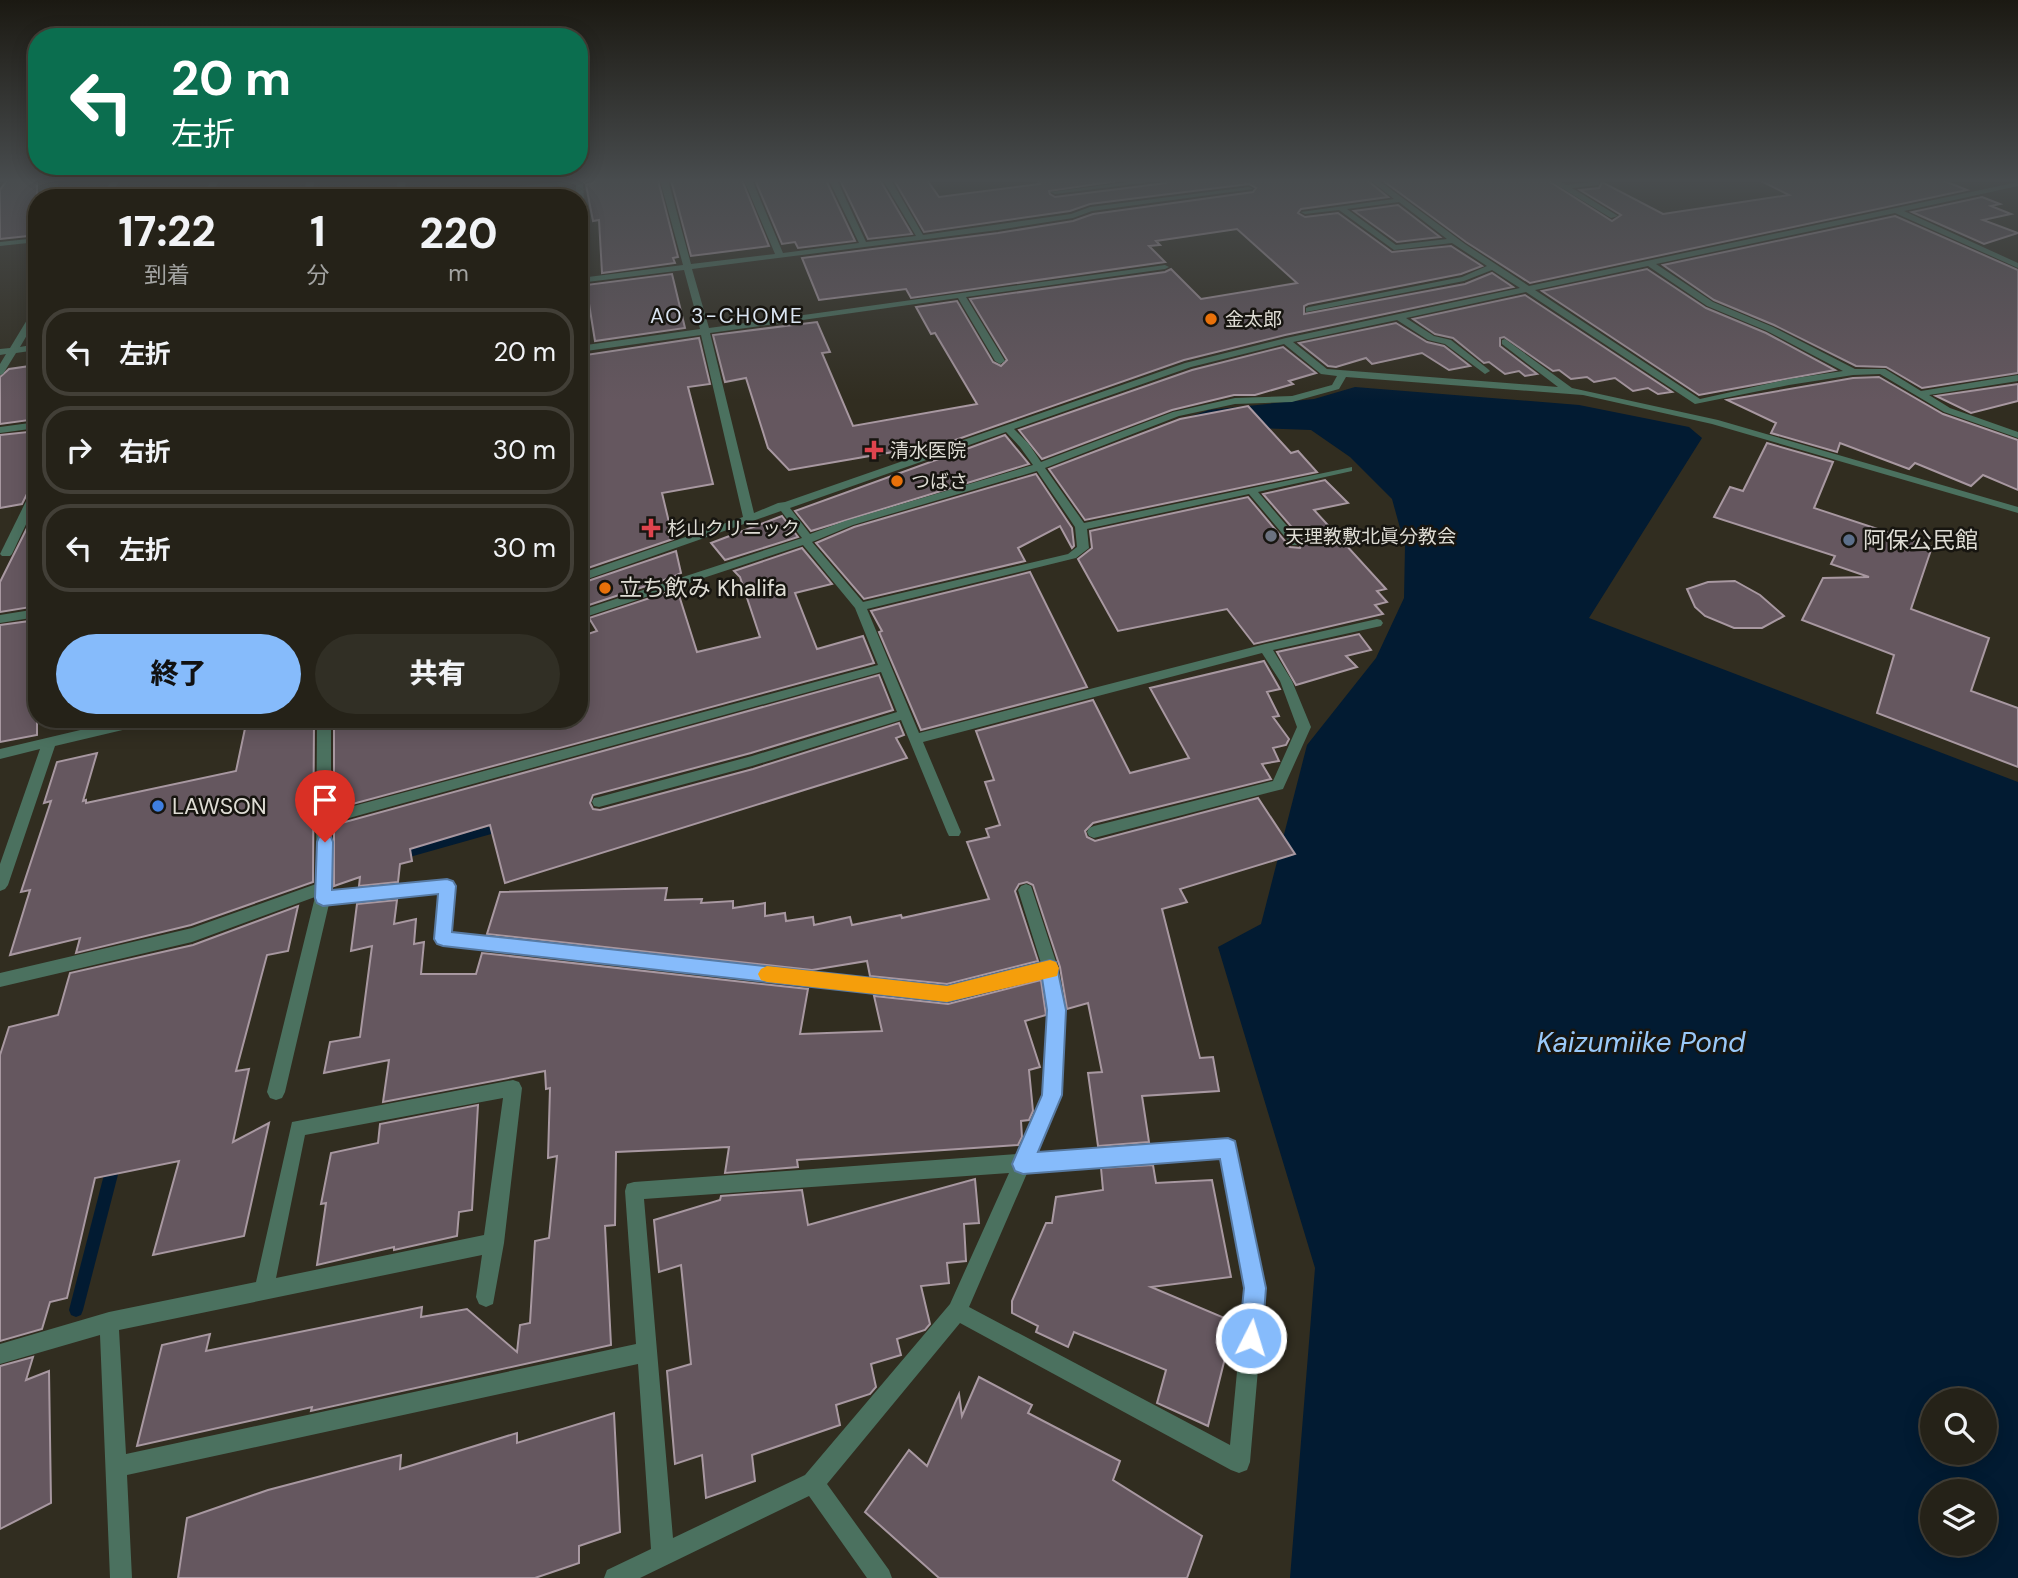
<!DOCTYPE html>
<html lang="ja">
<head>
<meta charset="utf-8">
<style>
	body { margin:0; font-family:"DM Sans","Noto Sans JP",sans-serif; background:#312f25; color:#f1f3f6; height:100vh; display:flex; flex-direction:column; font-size:26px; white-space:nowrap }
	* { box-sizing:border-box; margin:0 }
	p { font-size:23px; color:#a3a4a2 }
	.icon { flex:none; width:38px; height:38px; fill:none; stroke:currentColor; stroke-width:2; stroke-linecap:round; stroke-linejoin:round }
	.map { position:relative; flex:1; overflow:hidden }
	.details { position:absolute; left:28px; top:189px; width:560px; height:539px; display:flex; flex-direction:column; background:#252218; border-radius:28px; box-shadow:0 4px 18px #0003,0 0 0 2px #423f37 }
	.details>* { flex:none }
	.guide { position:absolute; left:28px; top:28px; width:560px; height:147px; border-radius:28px; box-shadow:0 4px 18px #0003,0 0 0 2px #423f37; background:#0b6e4f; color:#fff; overflow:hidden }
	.tools { position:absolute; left:1920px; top:1388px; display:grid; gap:14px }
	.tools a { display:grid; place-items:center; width:77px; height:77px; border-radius:50%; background:#252218; box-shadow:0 4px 18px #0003,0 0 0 2px #423f37; font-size:35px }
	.pin { position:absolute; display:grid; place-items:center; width:60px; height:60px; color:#fff; margin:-72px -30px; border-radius:50% 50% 50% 0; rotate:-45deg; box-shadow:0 0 7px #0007 }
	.pin .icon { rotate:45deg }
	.me { position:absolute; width:77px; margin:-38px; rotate:5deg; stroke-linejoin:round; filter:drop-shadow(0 0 5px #0008) }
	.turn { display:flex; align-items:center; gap:24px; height:147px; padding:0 28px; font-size:32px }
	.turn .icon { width:91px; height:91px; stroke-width:2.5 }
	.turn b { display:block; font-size:49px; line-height:60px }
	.eta { display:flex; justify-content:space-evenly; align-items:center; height:119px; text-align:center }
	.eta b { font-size:42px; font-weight:800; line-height:49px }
	.cta { display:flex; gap:14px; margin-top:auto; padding:14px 28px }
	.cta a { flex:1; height:80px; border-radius:42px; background:#86bbfb; color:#111; font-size:28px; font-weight:800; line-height:80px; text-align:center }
	.cta a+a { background:#312f25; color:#f1f3f6 }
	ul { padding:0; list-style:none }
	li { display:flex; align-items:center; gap:21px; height:88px; margin:0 14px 10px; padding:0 14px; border:4px solid #423f37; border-radius:28px }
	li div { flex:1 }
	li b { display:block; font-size:26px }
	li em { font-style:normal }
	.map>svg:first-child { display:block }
	.water { fill:#021b32; fill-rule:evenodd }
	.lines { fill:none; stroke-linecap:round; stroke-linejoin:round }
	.stream { fill:#021b32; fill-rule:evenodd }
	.building { fill:#65575f; stroke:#a898a1; stroke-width:2 }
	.street { fill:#4b715f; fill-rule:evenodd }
	.route { fill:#86bbfb; stroke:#577aa3; stroke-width:2 }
	.slow { fill:#f59e0b }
	.food-dot { fill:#e8710a; stroke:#171510; stroke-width:2.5 }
	.health-dot { fill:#e0444e; stroke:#171510; stroke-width:2.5 }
	.worship-dot { fill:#6b7280; stroke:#171510; stroke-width:2.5 }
	.service-dot { fill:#5c6f8a; stroke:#171510; stroke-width:2.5 }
	.shop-dot { fill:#3f7fe0; stroke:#171510; stroke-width:2.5 }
	.labels { text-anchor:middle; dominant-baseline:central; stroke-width:5; stroke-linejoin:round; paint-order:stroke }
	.far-poi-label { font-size:19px; fill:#dedcd4; stroke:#171510; text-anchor:start }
	.far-neighbourhood-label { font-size:21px; letter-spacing:2px; fill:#dbe5f2; stroke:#171510 }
	.poi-label { font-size:23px; fill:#dedcd4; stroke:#171510; text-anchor:start }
	.near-water-label { font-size:28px; font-style:italic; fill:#99c9f9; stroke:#171510 }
</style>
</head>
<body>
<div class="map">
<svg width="2018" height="1578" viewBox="0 0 2018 1578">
	<rect width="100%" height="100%" fill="#312d20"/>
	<path class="water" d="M 1355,387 L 1579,405 L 1689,427 L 1702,438 L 1589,618 L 2018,782 L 2018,1578 L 1290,1578 L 1315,1268 L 1218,947 L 1261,924 L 1307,745 L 1376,658 L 1404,598 L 1405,546 L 1392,499 L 1350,457 L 1311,430 L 1260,428 L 1148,441 L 1140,434 L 1209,410 L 1314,399 ZM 1932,1400 L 1984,1400 L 1984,1452 L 1932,1452 ZM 1932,1491 L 1984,1491 L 1984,1544 L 1932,1544 Z"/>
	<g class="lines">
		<g class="stream">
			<polygon points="505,822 509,823 510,826 509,829 399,860 395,859 393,856 395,853 399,852"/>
			<polygon points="114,1156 119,1158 121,1163 83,1310 81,1315 76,1317 71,1315 69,1310 107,1163 109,1158"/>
		</g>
	</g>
	<g class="building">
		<polygon points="7,180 37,180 37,235 0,239 0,190"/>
		<polygon points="599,180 658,180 678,257 673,258 675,263 602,273 599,220 593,221 586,185"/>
		<polygon points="671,180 742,180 769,246 691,256"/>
		<polygon points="755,180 826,180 855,241 798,248 795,242 782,244"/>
		<polygon points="840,180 880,180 912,234 868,239"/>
		<polygon points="894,180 927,180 939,197 1040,184 1037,180 1124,180 1049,191 1050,194 1055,197 1166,183 1169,180 1367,180 1388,197 1301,209 1298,213 1305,217 1338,213 1392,252 1451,246 1482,266 1461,274 1308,304 1304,306 1304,314 1465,284 1492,273 1513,287 1285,335 1184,360 901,459 899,451 789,470 768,448 746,378 725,382 713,335 817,322 830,352 822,353 853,426 977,404 935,333 931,334 916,307 957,301 993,362 1001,366 1007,360 970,299 1165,272 1171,269 1201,299 1297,283 1237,229 1156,241 1160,245 1149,246 1165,262 911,298 906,289 819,300 802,258 998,233 1073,221 1093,214 1253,192 1256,188 1249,184 1090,204 1070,211 924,232"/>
		<polygon points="1382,180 1547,180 1612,221 1621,215 1580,190 1599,188 1602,182 1663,214 1789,195 1759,180 1942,180 1967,190 1530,283 1466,242"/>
		<polygon points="1982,197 2000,204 1991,206 2011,214 1983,220 2018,233 1984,244 1912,212"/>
		<polygon points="1398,205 1440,237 1397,242 1354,211"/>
		<polygon points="1895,216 2018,270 2018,373 1922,388 1886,367 1856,366 1774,325 1714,300 1663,265"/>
		<polygon points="1647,269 1706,308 1766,333 1835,370 1699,395 1542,291"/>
		<polygon points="672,274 685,328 595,341 586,285"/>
		<polygon points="1525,295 1672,392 1658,394 1648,388 1633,391 1615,378 1594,382 1587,377 1571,379 1559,370 1553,371 1504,337 1500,338 1500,346 1537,374 1525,376 1519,371 1505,374 1489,362 1484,363 1453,338 1435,334 1413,319"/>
		<polygon points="1396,323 1427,342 1444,346 1470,366 1449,370 1422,353 1372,364 1366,358 1336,367 1328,366 1299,343"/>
		<polygon points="699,338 710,384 688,387 713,484 662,493 673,539 579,571 579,356"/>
		<polygon points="1283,347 1316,373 1289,381 1293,384 1255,395 1234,395 1172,410 1042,459 1019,430 1192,370"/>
		<polygon points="37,365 37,419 0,424 0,377 9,369"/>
		<polygon points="1879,377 1943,414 2018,440 2018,490 1983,475 1971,486 1915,463 1909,469 1840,443 1837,452 1771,433 1776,423 1727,400 1853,378"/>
		<polygon points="2018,384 2018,401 1971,413 1936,396"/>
		<polygon points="1248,406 1291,453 1298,451 1317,472 1085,520 1049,469 1180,419"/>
		<polygon points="37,431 37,484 30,488 22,504 0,508 0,435"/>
		<polygon points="1005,435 1029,464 811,531 795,511"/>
		<polygon points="1767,443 1833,462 1814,508 1932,547 1911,609 1989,638 1971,691 2018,708 2018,767 1877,713 1894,655 1802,620 1823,578 1869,577 1831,564 1835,556 1714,517 1730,487 1743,491"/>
		<polygon points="1036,474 1072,528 1074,546 1072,548 1060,526 1018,548 1025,561 864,599 816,543 854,527"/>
		<polygon points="1325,480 1348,503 1314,510 1386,589 1377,591 1387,602 1375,605 1383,614 1254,644 1227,609 1118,631 1078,559 1092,548 1090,531 1248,497 1290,547 1300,548 1302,539 1263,494"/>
		<polygon points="37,508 37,606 0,612 0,582"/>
		<polygon points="782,516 798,537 725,560 711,543"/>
		<polygon points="802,548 832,584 795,593 817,649 863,636 874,663 334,809 334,719 579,719 579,637 597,631 589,618 677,589 697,652 760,637 740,577 734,571"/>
		<polygon points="676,551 681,573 673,577 583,607 579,601 579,584"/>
		<polygon points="1030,572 1087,687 921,730 879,632 882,631 871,611"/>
		<polygon points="1735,581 1760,595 1784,616 1762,628 1734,628 1705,616 1695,607 1687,589 1708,582"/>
		<polygon points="37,620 37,735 0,742 0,625"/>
		<polygon points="1359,634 1371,650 1346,656 1357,667 1296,685 1277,652"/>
		<polygon points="1264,661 1280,689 1267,692 1279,716 1273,717 1289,739 1286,745 1273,748 1279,761 1262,764 1271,779 1093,823 1085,831 1087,837 1095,841 1258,798 1295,854 1180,889 1187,902 1162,909 1200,1058 1213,1057 1219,1091 1142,1096 1149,1142 1098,1146 1088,1073 1102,1072 1088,1003 1067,1009 1060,967 1033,885 1027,882 1019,884 1015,891 1038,961 947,984 870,976 867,961 812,970 487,934 500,892 667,888 665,900 702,899 701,903 733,901 733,908 765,903 765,916 785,913 786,921 813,917 814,925 850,917 852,925 901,915 902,918 989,899 967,842 989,837 986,829 1000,825 985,782 994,780 976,731 1093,700 1130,773 1189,758 1150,688"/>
		<polygon points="879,675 893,710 751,753 593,795 590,803 593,809 600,810 753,769 899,723 904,735 896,738 907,758 505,883 490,825 410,849 412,861 400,864 398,882 359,886 360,877 334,886 334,825"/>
		<polygon points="247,719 314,719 313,882 191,925 76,953 80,938 10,955 30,890 21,892 51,801 44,803 57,762 97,753 83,801 86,800 86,803 236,771"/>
		<polygon points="397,900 394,924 416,919 414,944 424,942 421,974 476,974 482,953 808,989 800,1034 882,1031 874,996 948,1004 1041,980 1046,1015 1025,1021 1040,1067 1029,1070 1033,1111 1029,1120 1021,1121 1022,1137 1018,1145 797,1160 798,1167 725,1173 729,1147 616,1152 615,1225 605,1226 611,1345 311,1411 312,1407 137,1446 162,1345 210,1334 206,1351 422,1307 421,1317 467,1309 517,1352 520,1325 530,1323 535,1241 549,1238 557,1156 548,1158 550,1088 546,1089 545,1071 383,1102 389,1060 324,1073 330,1042 360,1037 372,946 351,951 357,904"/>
		<polygon points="298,906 288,951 267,955 236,1071 249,1069 233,1142 269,1123 244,1236 153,1255 179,1161 95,1178 67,1298 50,1302 42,1329 0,1341 0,1055 9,1027 58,1015 70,973 193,945"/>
		<polygon points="478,1105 472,1210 459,1212 457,1236 394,1250 394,1247 317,1265 326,1203 321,1204 331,1153 378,1143 380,1124"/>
		<polygon points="1153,1165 1156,1183 1212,1180 1231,1277 1151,1287 1234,1322 1208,1426 1157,1403 1166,1370 1074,1332 1068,1347 1036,1332 1038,1326 1012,1313 1012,1301 1046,1223 1052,1223 1056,1197 1103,1190 1101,1168"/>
		<polygon points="975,1179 979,1223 964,1224 966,1261 947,1263 949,1283 921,1286 930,1324 925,1330 897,1339 901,1355 871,1364 876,1387 870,1394 836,1405 840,1425 752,1455 755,1481 706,1498 702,1455 675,1464 667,1371 691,1364 681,1265 659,1272 654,1220 720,1200 721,1196 802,1190 808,1225"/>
		<polygon points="33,1357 26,1380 49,1371 51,1503 0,1529 0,1366"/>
		<polygon points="979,1377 1032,1405 1028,1413 1120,1461 1113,1480 1202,1536 1187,1578 939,1578 865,1512 909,1450 927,1466 959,1394 962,1416"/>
		<polygon points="614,1413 620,1532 579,1546 579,1563 535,1578 178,1578 187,1518 268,1490 401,1455 400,1469 517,1433 517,1443"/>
	</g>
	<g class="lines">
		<g class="street">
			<polygon points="112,180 120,180 109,198 101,198"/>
			<polygon points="211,180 219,180 211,198 203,198"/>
			<polygon points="307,180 315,180 310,198 302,198"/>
			<polygon points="398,180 406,180 403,198 395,198"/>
			<path d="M 573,180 L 596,180 L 583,183 L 588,277 L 683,265 L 660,180 L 668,180 L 691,264 L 775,254 L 744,180 L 752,180 L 783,253 L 859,243 L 829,180 L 837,180 L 866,242 L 916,236 L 883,180 L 891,180 L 923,235 L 1071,214 L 1090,207 L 1249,187 L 1253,189 L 1092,211 L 1073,218 L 998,230 L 692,269 L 709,328 L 1165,265 L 1169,267 L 1165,269 L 966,297 L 1005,361 L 1000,364 L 995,361 L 958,298 L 710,333 L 754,513 L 778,503 L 785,502 L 1185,363 L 1286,338 L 1520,288 L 1492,270 L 1464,281 L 1306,312 L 1306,308 L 1309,307 L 1462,277 L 1487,266 L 1452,243 L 1394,250 L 1339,210 L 1305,214 L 1301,212 L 1394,199 L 1370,180 L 1378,180 L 1465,244 L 1529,286 L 2018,182 L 2018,186 L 1904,211 L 2018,263 L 2018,268 L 1895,213 L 1656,264 L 1713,302 L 1773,327 L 1855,369 L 1885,369 L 1921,391 L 2018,375 L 2018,381 L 1929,395 L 1950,408 L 2018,432 L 2018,438 L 1944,412 L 1880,374 L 1853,375 L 1789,385 L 1695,404 L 1526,292 L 1406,318 L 1434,336 L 1451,340 L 1488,369 L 1490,371 L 1485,374 L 1445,344 L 1428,340 L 1397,320 L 1293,342 L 1327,369 L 1558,387 L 1502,344 L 1502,340 L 1505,339 L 1572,388 L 1718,420 L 2018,507 L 2018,513 L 1712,424 L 1583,395 L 1346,377 L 1339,389 L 1292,402 L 1235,404 L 1179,416 L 1045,468 L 1084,523 L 1352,467 L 1352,471 L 1258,492 L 1300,541 L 1300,545 L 1292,545 L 1249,494 L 1087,529 L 1089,548 L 1076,558 L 867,609 L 919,733 L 1265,644 L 1377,619 L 1381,620 L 1383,623 L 1381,626 L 1273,650 L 1292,681 L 1311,727 L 1283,789 L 1094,838 L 1089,836 L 1087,832 L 1089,828 L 1094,826 L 1273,781 L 1297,727 L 1280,681 L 1262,653 L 923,742 L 961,832 L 959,836 L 949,836 L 947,832 L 901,720 L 752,766 L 599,807 L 594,806 L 592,802 L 594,798 L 599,797 L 752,756 L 897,712 L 881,672 L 331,823 L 331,891 L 447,880 L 452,882 L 455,886 L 451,933 L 947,987 L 1041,963 L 1018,890 L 1021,886 L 1026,884 L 1031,886 L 1058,968 L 1065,1010 L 1061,1095 L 1036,1153 L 1228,1139 L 1234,1142 L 1237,1148 L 1265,1288 L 1250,1462 L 1247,1470 L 1239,1473 L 1231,1470 L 960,1323 L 827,1484 L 889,1570 L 892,1578 L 867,1578 L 809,1496 L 640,1578 L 604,1578 L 607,1570 L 651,1549 L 638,1364 L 127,1475 L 132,1578 L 110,1578 L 100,1335 L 0,1364 L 0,1344 L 109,1312 L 256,1282 L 292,1122 L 513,1080 L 519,1082 L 522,1088 L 504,1243 L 493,1304 L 486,1307 L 479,1304 L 476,1297 L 482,1255 L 119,1330 L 126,1454 L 636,1344 L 625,1191 L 627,1184 L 634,1182 L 1017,1154 L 1043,1095 L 1049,1010 L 1043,977 L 947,1001 L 443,946 L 437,944 L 435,939 L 439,893 L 329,904 L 285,1092 L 282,1098 L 276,1100 L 270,1098 L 267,1092 L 315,897 L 192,942 L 0,987 L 0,973 L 192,928 L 316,884 L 317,719 L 331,719 L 331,812 L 878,665 L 855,608 L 803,545 L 579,619 L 579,611 L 802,538 L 781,511 L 579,582 L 579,574 L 743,517 L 701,335 L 579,352 L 579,346 L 700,329 L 684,270 L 579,283 L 579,198 L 576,198 L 576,184 L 447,198 L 420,198 ZM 1399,202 L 1447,239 L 1396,245 L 1347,209 ZM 1648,266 L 1707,306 L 1767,331 L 1843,371 L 1789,379 L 1700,399 L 1535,290 ZM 1284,344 L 1321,374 L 1337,376 L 1332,385 L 1292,396 L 1235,398 L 1173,412 L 1041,462 L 1028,443 L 1014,429 L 1191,367 ZM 1006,432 L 1020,447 L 1033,465 L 845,521 L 810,534 L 790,508 ZM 1037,471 L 1075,527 L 1077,547 L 1068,554 L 863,602 L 812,542 L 853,525 ZM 503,1098 L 484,1235 L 276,1278 L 305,1135 ZM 1221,1157 L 1245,1288 L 1230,1445 L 969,1307 L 1028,1171 ZM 1009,1173 L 950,1304 L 805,1475 L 673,1538 L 644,1199 Z"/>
			<polygon points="1144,180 1166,180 1055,194 1051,192"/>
			<polygon points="1549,180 1558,180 1566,185 1599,181 1599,185 1572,188 1618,216 1611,218"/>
			<polygon points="37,238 37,242 0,246 0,242"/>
			<polygon points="37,307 37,318 20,347 37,344 37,350 16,353 3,374 0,375 0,364 6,354 0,355 0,349 10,348 33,310"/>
			<polygon points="37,422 37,428 0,433 0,427"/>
			<polygon points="37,486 37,501 12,554 10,556 2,556 0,554 32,489"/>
			<polygon points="37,609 37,617 0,623 0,615"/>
			<polygon points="127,719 154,719 148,724 55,746 8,885 5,889 0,891 0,864 40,749 0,759 0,749"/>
		</g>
	</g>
	<linearGradient id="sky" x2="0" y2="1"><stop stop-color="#1b1912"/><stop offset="0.45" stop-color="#484c4e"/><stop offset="1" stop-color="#484c4e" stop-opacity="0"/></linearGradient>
	<rect width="2018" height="401" fill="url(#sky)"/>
	<polygon class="route" points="325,836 331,837 333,842 332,890 447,879 453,881 456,886 452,932 947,986 1050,960 1056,962 1066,1010 1062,1095 1038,1152 1228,1138 1235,1141 1266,1288 1262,1338 1259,1346 1251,1349 1242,1346 1239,1338 1244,1288 1220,1159 1023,1174 1015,1171 1012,1164 1042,1095 1047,1010 1042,978 947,1002 443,946 437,944 434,939 438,894 323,906 317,903 315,898 317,842 319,837"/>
	<polygon class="slow" points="1050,960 1056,962 1059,968 1057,976 947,1002 767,982 761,980 758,974 761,969 767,966 947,986"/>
	<g class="food-dot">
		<circle cx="1211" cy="319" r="7"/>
		<circle cx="897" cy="481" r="7"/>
		<circle cx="605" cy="588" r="7"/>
	</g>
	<g class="health-dot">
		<path d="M870.5 439.5h7v7h7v7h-7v7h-7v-7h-7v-7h7z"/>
		<path d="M647.5 517.5h7v7h7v7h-7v7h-7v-7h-7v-7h7z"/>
	</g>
	<circle class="worship-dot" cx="1271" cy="536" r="7"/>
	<circle class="service-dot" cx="1849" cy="540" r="7"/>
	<circle class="shop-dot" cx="158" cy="806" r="7"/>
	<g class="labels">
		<g class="far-poi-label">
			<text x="1225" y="319">金太郎</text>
			<text x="890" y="450">清水医院</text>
			<text x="911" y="481">つばさ</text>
			<text x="667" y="528">杉山クリニック</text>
			<text x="1285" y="536">天理教敷北眞分教会</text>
		</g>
		<g class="far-neighbourhood-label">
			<text x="727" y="316">AO 3-CHOME</text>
		</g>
		<g class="poi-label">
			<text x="1863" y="540">阿保公民館</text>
			<text x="619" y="588">立ち飲み Khalifa</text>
			<text x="172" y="806">LAWSON</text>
		</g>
		<g class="near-water-label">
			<text x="1641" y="1042">Kaizumiike Pond</text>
		</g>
	</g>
</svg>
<div class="tools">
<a><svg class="icon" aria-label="search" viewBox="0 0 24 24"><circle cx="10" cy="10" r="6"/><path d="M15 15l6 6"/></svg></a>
<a><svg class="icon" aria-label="layers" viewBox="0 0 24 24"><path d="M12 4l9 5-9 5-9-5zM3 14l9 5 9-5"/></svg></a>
</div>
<div class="pin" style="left:325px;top:842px;background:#d93025"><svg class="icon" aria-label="arrive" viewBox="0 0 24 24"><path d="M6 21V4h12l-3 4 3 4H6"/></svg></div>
<svg class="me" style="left:1251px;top:1338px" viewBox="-20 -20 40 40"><circle r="17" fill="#86bbfb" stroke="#fff" stroke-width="3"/><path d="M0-11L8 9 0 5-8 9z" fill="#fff"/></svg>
<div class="guide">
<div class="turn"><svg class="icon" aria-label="left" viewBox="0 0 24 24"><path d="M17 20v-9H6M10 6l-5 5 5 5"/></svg><div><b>20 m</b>左折</div></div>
</div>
<section class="details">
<div class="eta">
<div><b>17:22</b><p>到着</p></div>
<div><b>1</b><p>分</p></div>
<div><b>220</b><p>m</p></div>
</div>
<ul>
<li><svg class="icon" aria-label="left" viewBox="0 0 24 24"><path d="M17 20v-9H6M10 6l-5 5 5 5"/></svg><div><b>左折</b></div><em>20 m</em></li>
<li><svg class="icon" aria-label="right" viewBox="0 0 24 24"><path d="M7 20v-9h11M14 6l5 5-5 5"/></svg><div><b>右折</b></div><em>30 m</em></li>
<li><svg class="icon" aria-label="left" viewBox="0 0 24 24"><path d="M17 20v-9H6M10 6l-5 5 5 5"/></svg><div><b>左折</b></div><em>30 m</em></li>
</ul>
<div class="cta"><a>終了</a><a>共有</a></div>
</section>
</div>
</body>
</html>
